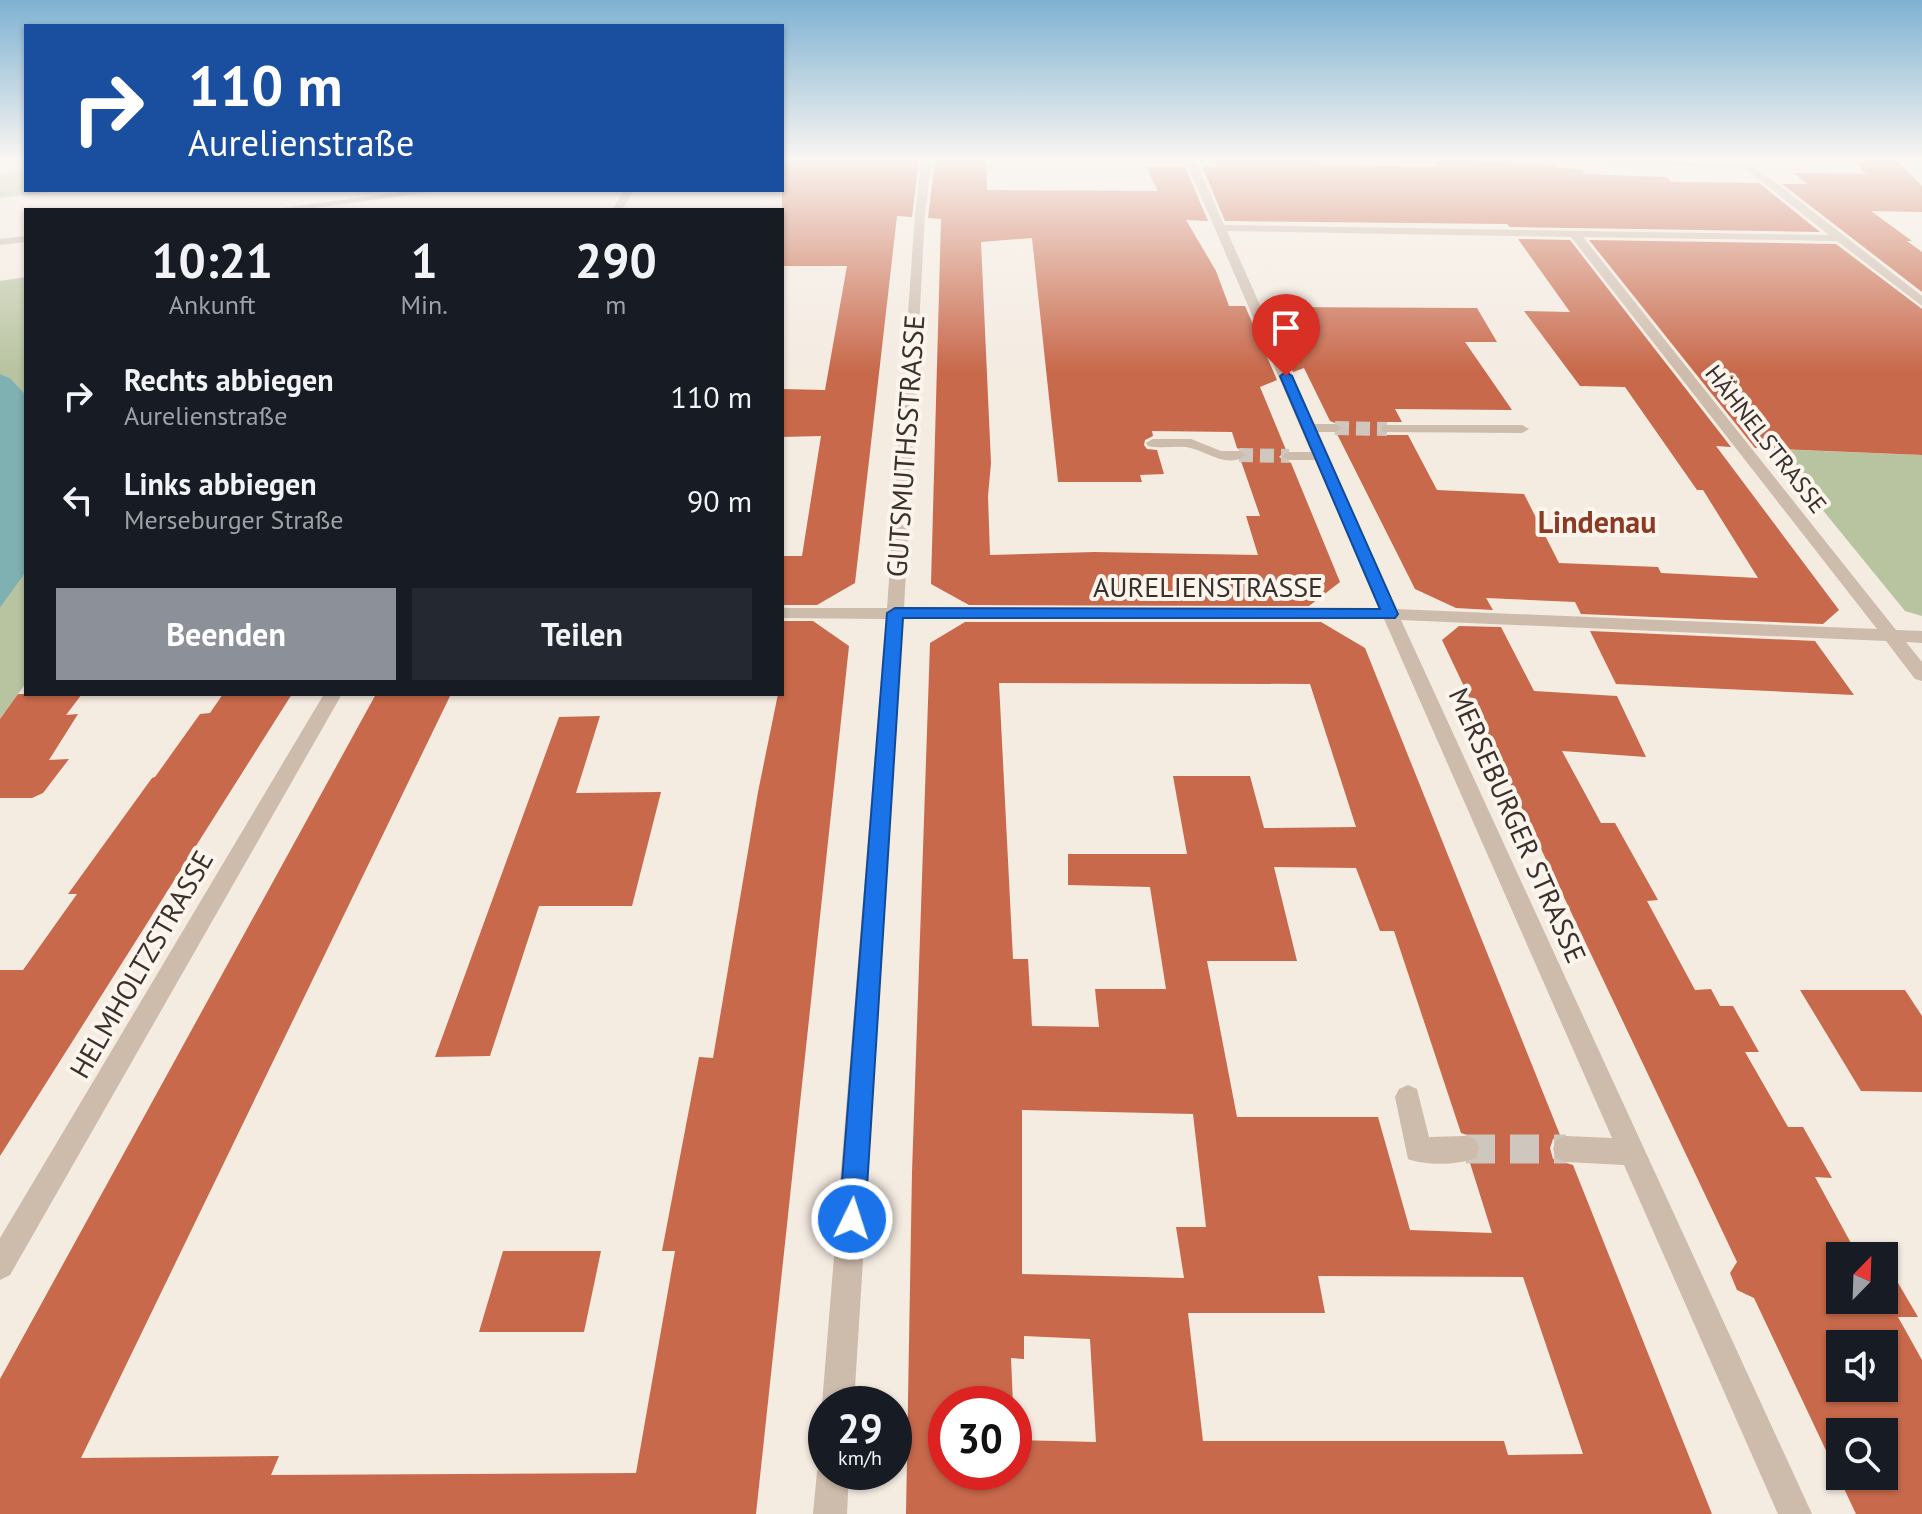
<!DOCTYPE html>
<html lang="de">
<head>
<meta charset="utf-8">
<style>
	body { margin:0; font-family:"PT Sans",sans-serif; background:#242831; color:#f1f3f6; height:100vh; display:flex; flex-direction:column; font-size:30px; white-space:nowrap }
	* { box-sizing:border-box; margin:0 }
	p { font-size:26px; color:#9ea1a6 }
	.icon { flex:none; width:44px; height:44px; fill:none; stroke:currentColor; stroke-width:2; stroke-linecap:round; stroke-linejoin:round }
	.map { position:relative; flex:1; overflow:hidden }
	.drawer { position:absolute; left:24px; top:208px; width:760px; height:488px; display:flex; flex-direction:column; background:#171b24; border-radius:0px; box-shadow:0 2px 6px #0004 }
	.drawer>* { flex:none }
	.top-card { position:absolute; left:24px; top:24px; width:760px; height:168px; border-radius:0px; box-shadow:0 2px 6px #0004; background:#1a4fa0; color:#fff; overflow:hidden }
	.needle { width:52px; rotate:23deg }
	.fabs { position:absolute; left:1826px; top:1242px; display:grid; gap:16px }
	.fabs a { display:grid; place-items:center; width:72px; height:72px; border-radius:0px; background:#171b24; box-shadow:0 2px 6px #0004; font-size:40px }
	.speed { position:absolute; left:808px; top:1386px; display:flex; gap:16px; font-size:40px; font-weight:700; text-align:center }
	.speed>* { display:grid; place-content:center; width:104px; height:104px; border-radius:50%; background:#171b24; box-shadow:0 2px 6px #0004; line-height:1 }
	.speed small { font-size:20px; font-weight:400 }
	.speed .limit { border:12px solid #d22; background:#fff; color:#111 }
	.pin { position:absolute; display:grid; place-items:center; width:68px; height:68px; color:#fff; margin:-82px -34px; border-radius:50% 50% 50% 0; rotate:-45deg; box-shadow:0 0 8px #0007 }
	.pin .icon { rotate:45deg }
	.me { position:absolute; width:88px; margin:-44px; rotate:4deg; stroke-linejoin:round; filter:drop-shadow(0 0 6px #0008) }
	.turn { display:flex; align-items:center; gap:28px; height:168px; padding:0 32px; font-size:36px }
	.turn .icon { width:104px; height:104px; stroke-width:2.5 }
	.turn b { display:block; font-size:56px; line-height:68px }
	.eta { display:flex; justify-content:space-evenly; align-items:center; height:136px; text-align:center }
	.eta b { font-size:48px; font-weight:700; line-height:56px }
	.button { display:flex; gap:16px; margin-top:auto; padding:16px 32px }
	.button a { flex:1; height:92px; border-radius:0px; background:#8c9099; color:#fff; font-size:32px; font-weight:700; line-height:92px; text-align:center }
	.button a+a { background:#242831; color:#f1f3f6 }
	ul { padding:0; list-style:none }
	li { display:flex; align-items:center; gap:24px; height:104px; padding:0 32px }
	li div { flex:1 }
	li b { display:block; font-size:30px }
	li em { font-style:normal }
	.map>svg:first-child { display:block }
	.green { fill:#b8c4a0 }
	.water { fill:#7fb0b2 }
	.building { fill:#c8694b; fill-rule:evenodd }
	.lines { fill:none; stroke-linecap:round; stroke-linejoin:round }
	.minor-tunnel-far1 { stroke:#cfc6bd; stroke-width:14; stroke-dasharray:14 7; stroke-linecap:butt }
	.minor-tunnel { stroke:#cfc6bd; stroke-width:29; stroke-dasharray:29 15; stroke-linecap:butt }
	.minor { fill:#cdbbac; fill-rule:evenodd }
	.route { fill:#1a73e8; stroke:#114b97; stroke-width:2 }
	.labels { text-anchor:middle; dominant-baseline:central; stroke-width:8; stroke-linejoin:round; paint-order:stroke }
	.far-street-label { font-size:24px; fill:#3b302b; stroke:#fbf5ee }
	.street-label { font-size:28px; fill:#3b302b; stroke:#fbf5ee }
	.far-district-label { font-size:30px; font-weight:bold; fill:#8c3b22; stroke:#fbf5ee }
</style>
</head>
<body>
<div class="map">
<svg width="1922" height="1514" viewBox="0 0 1922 1514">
	<rect width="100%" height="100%" fill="#f4ebe1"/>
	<g class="green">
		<polygon points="26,170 26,190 68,190 0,198 0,174"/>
		<polygon points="26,277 26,395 10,378 0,374 0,281"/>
		<polygon points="1773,449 1922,455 1922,616 1905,611"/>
		<polygon points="26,572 26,683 0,719 0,608"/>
	</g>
	<polygon class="water" points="0,374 10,378 26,395 26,572 0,608"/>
	<g class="building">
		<polygon points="782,159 919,159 912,217 897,216 855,583 817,605 782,605 782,556 802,556 821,436 782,437 782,389 825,390 847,266 782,266"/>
		<path d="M 935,159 L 986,161 L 987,190 L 1158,191 L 1146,167 L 1185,167 L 1208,221 L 1186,220 L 1216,271 L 1229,306 L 1245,306 L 1277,380 L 1260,387 L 1286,450 L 1279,457 L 1291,463 L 1340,582 L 1309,606 L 969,605 L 931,584 L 941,219 L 928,218 ZM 1032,238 L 1058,482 L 1142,482 L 1140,475 L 1164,474 L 1157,450 L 1147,449 L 1144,445 L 1145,440 L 1153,436 L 1152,431 L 1232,432 L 1237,448 L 1249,454 L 1241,461 L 1260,516 L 1246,516 L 1258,555 L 1094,552 L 990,555 L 988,496 L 991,463 L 981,242 Z"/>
		<polygon points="1213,159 1317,159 1320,165 1437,167 1434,159 1554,165 1556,168 1583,169 1584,174 1666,177 1672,182 1759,183 1820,232 1510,227 1507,224 1225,221 1202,166 1216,166"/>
		<polygon points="1852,159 1896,159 1922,186 1922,212 1871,211 1912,241 1907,241 1922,252 1922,292 1782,184 1807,184 1794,173 1866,174"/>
		<polygon points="1518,239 1570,240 1731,447 1716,446 1839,610 1823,624 1581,614 1575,602 1486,598 1493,610 1456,608 1415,589 1337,434 1345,427 1330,421 1304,368 1293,372 1264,307 1477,308 1497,342 1465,342 1512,410 1395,409 1402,422 1386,422 1379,426 1382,435 1408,435 1437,490 1524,494 1559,563 1658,567 1661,573 1758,578 1703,490 1697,490 1625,387 1580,386 1524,311 1570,312"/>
		<polygon points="1589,240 1836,244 1922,309 1922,455 1755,448"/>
		<polygon points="782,621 813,621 849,646 756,1514 0,1514 0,1379 376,694 451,694 81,1458 279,1456 271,1475 636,1473 675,1251 662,1251 699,1057 713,1058 758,792 778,694 782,694"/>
		<path d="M 965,622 L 1321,622 L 1365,648 L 1560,1135 L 1553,1139 L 1550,1148 L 1553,1159 L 1573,1165 L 1712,1514 L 906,1514 L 912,1172 L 930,643 ZM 999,683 L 1310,684 L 1356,827 L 1264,828 L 1250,776 L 1173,776 L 1187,854 L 1068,854 L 1068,885 L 1150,887 L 1166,989 L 1095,989 L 1099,1027 L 1032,1026 L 1028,959 L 1013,959 ZM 1274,867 L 1356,868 L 1380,931 L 1394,931 L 1461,1133 L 1479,1139 L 1482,1148 L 1479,1159 L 1470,1163 L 1492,1233 L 1410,1230 L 1378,1117 L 1237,1117 L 1207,961 L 1297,961 ZM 1022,1110 L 1193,1114 L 1206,1227 L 1176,1227 L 1184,1278 L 1022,1274 ZM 1318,1276 L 1523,1277 L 1583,1454 L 1508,1455 L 1504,1441 L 1203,1441 L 1188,1313 L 1325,1313 ZM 1024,1336 L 1090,1339 L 1096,1442 L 1014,1440 L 1014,1472 L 946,1472 L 946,1404 L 1013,1404 L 1011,1358 L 1024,1359 Z"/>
		<path d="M 1459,626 L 1501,627 L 1534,691 L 1617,696 L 1646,757 L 1562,751 L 1601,823 L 1615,823 L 1658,900 L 1647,901 L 1695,990 L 1711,989 L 1720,1006 L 1733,1006 L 1759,1052 L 1745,1052 L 1788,1127 L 1803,1127 L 1832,1178 L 1815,1177 L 1858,1256 L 1840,1256 L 1840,1300 L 1884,1300 L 1884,1259 L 1918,1317 L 1898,1317 L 1922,1360 L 1922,1514 L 1856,1514 L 1754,1298 L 1737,1290 L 1730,1273 L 1737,1262 L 1442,640 ZM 1840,1344 L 1884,1344 L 1884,1388 L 1840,1388 ZM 1840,1432 L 1884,1432 L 1884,1476 L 1840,1476 Z"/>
		<polygon points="1590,631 1815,641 1854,695 1616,684"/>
		<polygon points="18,694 82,694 66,715 78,714 49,760 69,759 43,793 32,798 0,798 0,719"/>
		<polygon points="223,694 292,694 0,1156 0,970 23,970 77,894 68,894 152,778 155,777 200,714 210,713"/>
		<polygon points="600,716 576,793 661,792 632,906 539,906 490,1056 435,1057 559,717"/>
		<polygon points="1800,990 1905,990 1922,1016 1922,1092 1861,1091"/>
		<polygon points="503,1251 601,1251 584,1332 479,1332"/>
	</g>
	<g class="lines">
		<g class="minor-tunnel-far1">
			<polyline points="1335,428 1387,429"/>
			<polyline points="1239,455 1289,456"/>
		</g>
		<polyline class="minor-tunnel" points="1466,1149 1566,1149"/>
		<g class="minor">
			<path d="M 922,159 L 932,159 L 925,214 L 904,608 L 1379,609 L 1315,460 L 1289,460 L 1282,456 L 1289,452 L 1311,452 L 1185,159 L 1195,159 L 1224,225 L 1829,235 L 1746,169 L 1590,162 L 1585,159 L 1738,163 L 1734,159 L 1745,159 L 1922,296 L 1922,306 L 1837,241 L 1583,237 L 1896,630 L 1922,631 L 1922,643 L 1906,642 L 1922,662 L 1922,681 L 1915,679 L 1886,641 L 1401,620 L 1812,1514 L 1778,1514 L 1624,1165 L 1566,1162 L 1556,1158 L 1553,1149 L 1556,1140 L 1566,1136 L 1612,1138 L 1384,619 L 903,619 L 854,1404 L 826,1404 L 826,1413 L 822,1404 L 886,619 L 782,618 L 782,608 L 887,608 L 915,214 ZM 1227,231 L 1571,237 L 1877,629 L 1396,609 L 1317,432 L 1335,432 L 1342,428 L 1335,424 L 1313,424 Z"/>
			<polygon points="415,190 445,190 299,210 268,210"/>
			<polygon points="624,190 634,190 622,210 612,210"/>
			<polygon points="26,236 26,242 0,245 0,239"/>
			<polygon points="1387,425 1522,425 1529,429 1522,433 1382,432 1382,426"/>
			<path d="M 1153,439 L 1191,439 L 1221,451 L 1239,451 L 1246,455 C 1227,470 1206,450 1186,447 C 1174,446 1161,449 1148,446 L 1146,443 Z"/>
			<polygon points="324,694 342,694 10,1275 0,1280 0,1238"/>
			<path d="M 1408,1085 L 1417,1089 L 1429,1137 L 1466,1136 L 1476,1140 L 1479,1149 L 1476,1158 C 1458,1165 1426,1166 1408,1159 L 1395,1097 L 1399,1089 Z"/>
			<polygon points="826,1459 826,1472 849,1472 847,1514 813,1514 817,1472 821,1460"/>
		</g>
	</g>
	<linearGradient id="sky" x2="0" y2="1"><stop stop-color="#7eb2d2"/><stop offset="0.43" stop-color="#faf6f2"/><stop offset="1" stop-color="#faf6f2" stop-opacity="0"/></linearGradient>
	<rect width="1922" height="371" fill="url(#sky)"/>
	<polygon class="route" points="1286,372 1292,376 1398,614 1395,618 903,618 865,1219 861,1228 852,1231 843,1228 839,1219 887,613 895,608 1380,609 1280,376"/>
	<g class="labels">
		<g class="far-street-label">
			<text transform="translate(1766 439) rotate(52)">HÄHNELSTRASSE</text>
		</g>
		<g class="street-label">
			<text transform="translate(905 446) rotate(-86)">GUTSMUTHSSTRASSE</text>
			<text x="1208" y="586">AURELIENSTRASSE</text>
			<text transform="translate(1518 825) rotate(66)">MERSEBURGER STRASSE</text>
			<text transform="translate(141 964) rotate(-60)">HELMHOLTZSTRASSE</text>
		</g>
		<g class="far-district-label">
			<text x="1597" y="521">Lindenau</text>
		</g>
	</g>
</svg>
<div class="fabs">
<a><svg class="needle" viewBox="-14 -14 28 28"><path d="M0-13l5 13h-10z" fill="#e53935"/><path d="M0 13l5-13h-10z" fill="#9ea1a6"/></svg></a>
<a><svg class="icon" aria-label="sound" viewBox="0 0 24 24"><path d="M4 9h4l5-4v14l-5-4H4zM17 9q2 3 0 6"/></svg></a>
<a><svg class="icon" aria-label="search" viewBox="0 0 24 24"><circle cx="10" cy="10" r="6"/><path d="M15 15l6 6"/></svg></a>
</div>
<div class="speed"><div>29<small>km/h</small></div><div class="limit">30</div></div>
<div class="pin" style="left:1286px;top:376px;background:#d93025"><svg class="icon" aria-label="arrive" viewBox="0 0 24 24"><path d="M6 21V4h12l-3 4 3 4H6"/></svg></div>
<svg class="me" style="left:852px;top:1219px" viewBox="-20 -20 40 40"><circle r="17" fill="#1a73e8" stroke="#fff" stroke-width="3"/><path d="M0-11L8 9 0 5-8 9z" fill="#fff"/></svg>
<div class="top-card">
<div class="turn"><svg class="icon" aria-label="right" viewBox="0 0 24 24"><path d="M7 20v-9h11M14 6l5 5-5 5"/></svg><div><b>110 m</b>Aurelienstraße</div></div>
</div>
<section class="drawer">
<div class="eta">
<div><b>10:21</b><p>Ankunft</p></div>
<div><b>1</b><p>Min.</p></div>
<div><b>290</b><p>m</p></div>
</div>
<ul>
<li><svg class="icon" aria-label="right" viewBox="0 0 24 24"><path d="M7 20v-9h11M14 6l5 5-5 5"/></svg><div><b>Rechts abbiegen</b><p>Aurelienstraße</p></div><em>110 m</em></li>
<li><svg class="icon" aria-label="left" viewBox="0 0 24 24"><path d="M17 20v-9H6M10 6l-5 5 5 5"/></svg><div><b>Links abbiegen</b><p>Merseburger Straße</p></div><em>90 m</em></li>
</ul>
<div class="button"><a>Beenden</a><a>Teilen</a></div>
</section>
</div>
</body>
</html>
